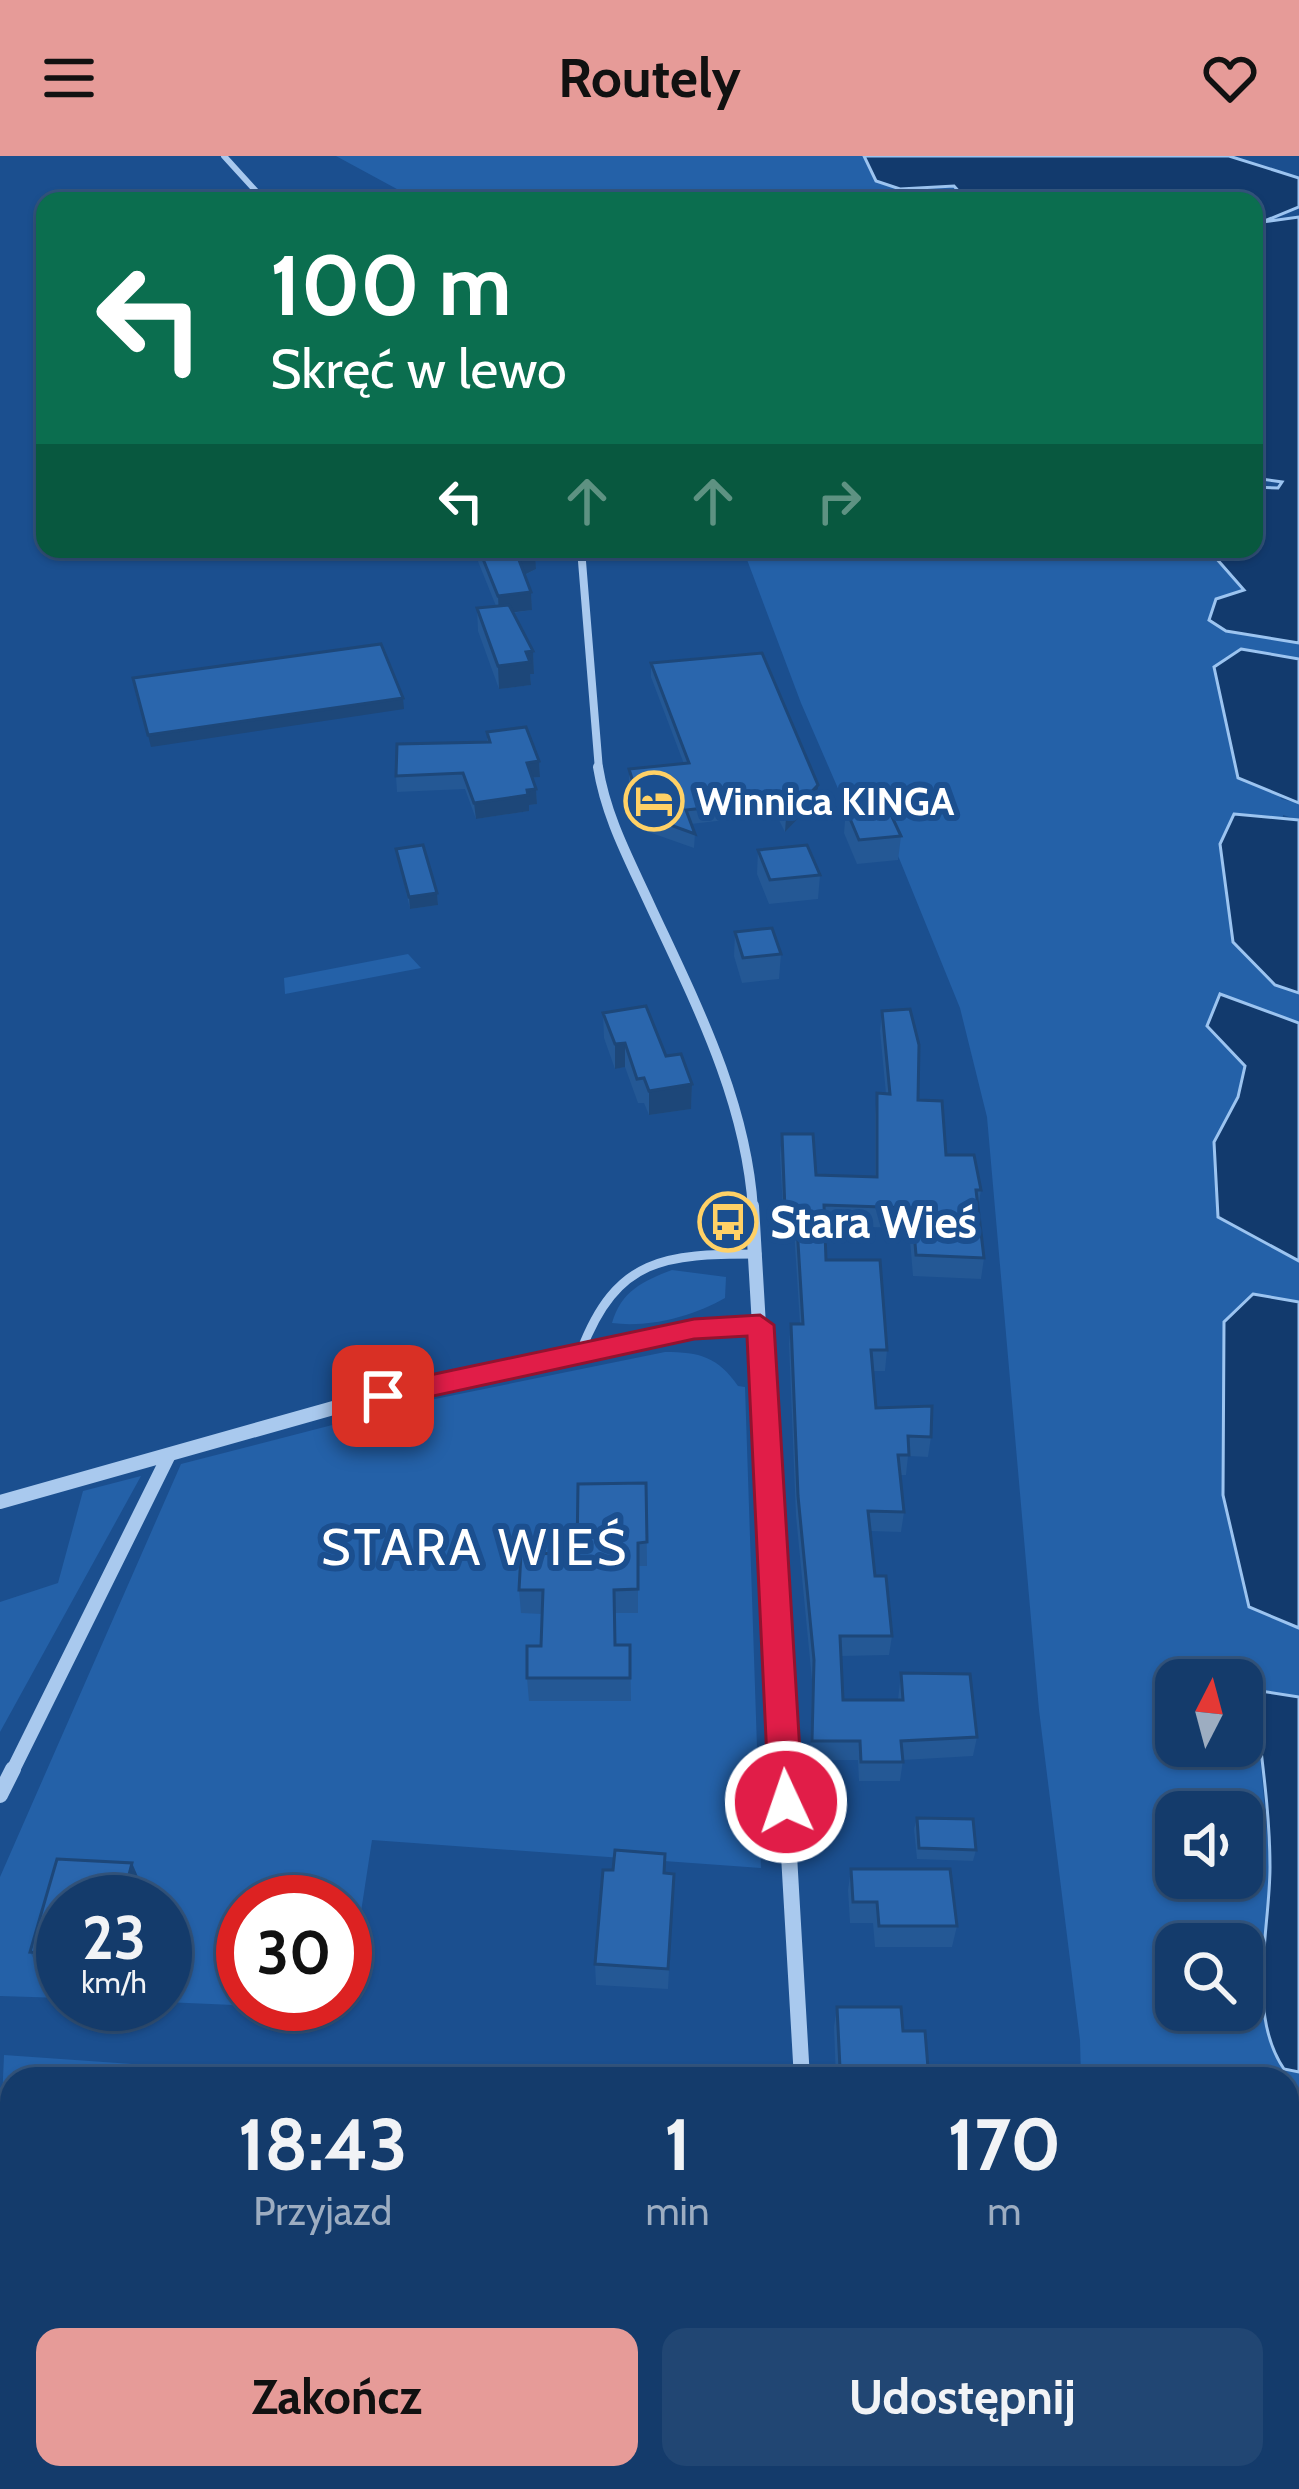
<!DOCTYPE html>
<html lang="pl">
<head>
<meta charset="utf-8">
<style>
	body { margin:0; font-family:Cabin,sans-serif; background:#214673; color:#f1f3f6; height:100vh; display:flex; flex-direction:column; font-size:45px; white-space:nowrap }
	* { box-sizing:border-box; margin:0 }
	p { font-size:39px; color:#9dadc1 }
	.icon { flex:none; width:66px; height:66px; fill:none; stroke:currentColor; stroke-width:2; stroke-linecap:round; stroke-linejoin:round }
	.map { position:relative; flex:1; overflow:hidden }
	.details { position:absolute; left:0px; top:1911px; width:1299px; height:423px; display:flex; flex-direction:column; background:#143b6b; border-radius:36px 36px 0 0; box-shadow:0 3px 9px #0004,0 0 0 3px #33557e }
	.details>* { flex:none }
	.top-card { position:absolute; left:36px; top:36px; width:1227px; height:366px; border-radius:24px; box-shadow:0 3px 9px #0004,0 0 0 3px #33557e; background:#0b6e4f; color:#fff; overflow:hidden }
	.needle { width:78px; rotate:6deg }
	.buttons { position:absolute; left:1155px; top:1503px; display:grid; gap:24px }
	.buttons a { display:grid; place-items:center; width:108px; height:108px; border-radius:24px; background:#143b6b; box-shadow:0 3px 9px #0004,0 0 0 3px #33557e; font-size:60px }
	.speed { position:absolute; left:36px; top:1719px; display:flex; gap:24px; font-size:60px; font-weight:700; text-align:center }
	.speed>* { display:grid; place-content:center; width:156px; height:156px; border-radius:50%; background:#143b6b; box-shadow:0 3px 9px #0004,0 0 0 3px #33557e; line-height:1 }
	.speed small { font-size:30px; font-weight:400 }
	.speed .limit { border:18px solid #d22; background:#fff; color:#111 }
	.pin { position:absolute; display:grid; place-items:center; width:102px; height:102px; color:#fff; margin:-51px; border-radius:24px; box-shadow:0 6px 18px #0006 }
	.me { position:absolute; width:132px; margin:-66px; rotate:357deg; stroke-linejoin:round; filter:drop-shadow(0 0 9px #0008) }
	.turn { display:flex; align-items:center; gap:42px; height:252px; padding:0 36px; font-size:54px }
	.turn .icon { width:156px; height:156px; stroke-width:2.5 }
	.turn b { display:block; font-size:84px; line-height:102px }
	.lanes { display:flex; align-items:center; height:114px; padding:0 36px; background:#0003; justify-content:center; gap:60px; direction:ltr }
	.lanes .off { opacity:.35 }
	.eta { display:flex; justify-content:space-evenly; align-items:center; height:204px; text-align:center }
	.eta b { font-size:72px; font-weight:700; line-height:84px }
	.button { display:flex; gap:24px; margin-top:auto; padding:24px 36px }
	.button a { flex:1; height:138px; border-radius:24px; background:#e69b98; color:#111; font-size:48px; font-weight:700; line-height:138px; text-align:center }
	.button a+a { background:#214673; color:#f1f3f6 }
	header { display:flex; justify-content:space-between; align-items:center; height:156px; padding:0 36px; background:#e69b98; color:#111; font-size:54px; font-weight:700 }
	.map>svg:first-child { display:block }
	.green { fill:#2461a8; fill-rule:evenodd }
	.water { fill:#123a6d; stroke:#9cc4f0; stroke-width:3 }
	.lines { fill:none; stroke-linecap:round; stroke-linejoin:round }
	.lane { stroke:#a9c9ee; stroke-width:9 }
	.street-far4 { stroke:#a9c9ee; stroke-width:6 }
	.street-far3 { stroke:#a9c9ee; stroke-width:8 }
	.street-far2 { stroke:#a9c9ee; stroke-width:10 }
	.street-far1 { stroke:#a9c9ee; stroke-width:14 }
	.street { stroke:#a9c9ee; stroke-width:16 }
	.wall { fill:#245895 }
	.shaded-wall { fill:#1d4779 }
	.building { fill:#2a66ad; stroke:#1d4779; stroke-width:3 }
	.route { fill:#e11d48; stroke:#92132f; stroke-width:3 }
	.labels { text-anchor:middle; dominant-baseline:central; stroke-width:12; stroke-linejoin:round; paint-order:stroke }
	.far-poi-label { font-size:39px; font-weight:bold; fill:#fff; stroke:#1b4f8f; text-anchor:start }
	.poi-label { font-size:45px; font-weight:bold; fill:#fff; stroke:#1b4f8f; text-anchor:start }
	.quarter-label { font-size:51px; letter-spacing:3px; fill:#fff; stroke:#1b4f8f }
</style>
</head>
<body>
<header><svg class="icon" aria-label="menu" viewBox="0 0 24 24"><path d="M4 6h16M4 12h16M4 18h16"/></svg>Routely<svg class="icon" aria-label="heart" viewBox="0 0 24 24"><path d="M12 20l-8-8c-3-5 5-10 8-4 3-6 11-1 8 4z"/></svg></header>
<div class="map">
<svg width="1299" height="2333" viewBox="0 0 1299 2333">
	<rect width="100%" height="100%" fill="#1b4f8f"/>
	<g class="green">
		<polygon points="336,0 864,0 900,33 955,30 963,39 957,45 419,45"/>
		<path d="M 743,393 L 1208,393 L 1287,484 L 1299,487 L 1299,503 L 1241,494 L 1281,643 L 1299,647 L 1299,664 L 1283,659 L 1275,829 L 1299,837 L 1299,867 L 1284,863 L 1246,910 L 1238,941 L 1214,986 L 1218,1061 L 1299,1105 L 1299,1146 L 1253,1138 L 1249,1451 L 1299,1472 L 1299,1541 L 1254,1535 L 1270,1709 L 1267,1768 L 1284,1912 L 1299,1916 L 1299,2021 L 1287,2023 L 1287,1923 L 1081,1923 L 1080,1884 L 1039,1554 L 987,961 L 960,852 L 899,702 L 871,649 L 846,651 L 801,547 ZM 1176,1524 L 1242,1524 L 1242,1590 L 1176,1590 ZM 1176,1656 L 1242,1656 L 1242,1722 L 1176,1722 ZM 1176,1788 L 1242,1788 L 1242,1854 L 1176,1854 Z"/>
		<polygon points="408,798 421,812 285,838 284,822"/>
		<path d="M 672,1114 L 726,1121 L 725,1142 C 694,1160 649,1172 612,1167 C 621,1135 643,1125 672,1114 Z"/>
		<path d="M 665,1196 C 700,1196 718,1201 738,1230 L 745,1231 L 761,1712 L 372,1684 L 346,1854 L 165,1846 L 165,1746 L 63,1746 L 63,1842 L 0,1840 L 0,1721 L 181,1308 L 425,1245 ZM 243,1746 L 345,1746 L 345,1848 L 243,1848 Z"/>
		<polygon points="141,1320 0,1576 0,1446 58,1427 83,1335"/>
		<polygon points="4,1899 189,1912 187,1923 12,1923 12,1994 0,1994"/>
		<polygon points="0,2039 12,2039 12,2322 139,2322 137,2333 0,2333"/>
		<polygon points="1287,2108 1299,2192 1299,2333 1101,2333 1101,2322 1287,2322"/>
	</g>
	<g class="water">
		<polygon points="864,0 1229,0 1299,22 1299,51 1262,66 1299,61 1299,487 1226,475 1209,464 1216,443 1244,434 1208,393 1254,393 1254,331 1278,332 1282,326 1254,322 1254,45 957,45 962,39 954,30 900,33 876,25"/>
		<polygon points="1241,493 1299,503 1299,647 1238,622 1214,511"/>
		<polygon points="1234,658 1299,664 1299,837 1275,829 1233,786 1220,688"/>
		<polygon points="1220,838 1299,867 1299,1105 1218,1061 1214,986 1238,941 1245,910 1207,870"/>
		<polygon points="1253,1138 1299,1146 1299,1472 1249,1451 1223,1339 1224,1166"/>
		<path d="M 1254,1534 L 1299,1541 L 1299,1916 L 1284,1913 C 1246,1857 1270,1774 1270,1711 C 1270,1653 1260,1592 1254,1534 Z"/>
		<polygon points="1299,2021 1299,2192 1287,2108 1287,2023"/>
	</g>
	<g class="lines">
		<path class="lane" d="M 581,1195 C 617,1101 665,1098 757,1098"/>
		<polyline class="street-far4" points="224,0 265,45"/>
		<polyline class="street-far3" points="581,393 599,614"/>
		<path class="street-far2" d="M 598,611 C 606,661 629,703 650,749 C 695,846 746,944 753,1053"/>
		<g class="street-far1">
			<polyline points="752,1050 785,1616"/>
			<polyline points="0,1346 344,1249 694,1173 760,1169"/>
			<polyline points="12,1616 169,1299"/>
		</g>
		<g class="street">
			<polyline points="784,1613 802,1923"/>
			<polyline points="0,1639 13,1613"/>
			<polyline points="815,2322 816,2333"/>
		</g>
	</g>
	<g class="wall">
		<polygon points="473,393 533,393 535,395 536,413 525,419 531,436 532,454 513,457 533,495 534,518 530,518 531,529 499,533 478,475 477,452 496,450"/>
		<polygon points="651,507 817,643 785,676 776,658 691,668 695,678 694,692 643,674 629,627 629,613 684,608 651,521"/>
		<polygon points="487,576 539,605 540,621 532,622 536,633 537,648 529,649 529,655 476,663 465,633 397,636 396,620 487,586"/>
		<polygon points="846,653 901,680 898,704 857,708 844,677"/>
		<polygon points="396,693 437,737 438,749 410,753"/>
		<polygon points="758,694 820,719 818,743 769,748 757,718"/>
		<polygon points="735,776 781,798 779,823 742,827 734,800"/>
		<polygon points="882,855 918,944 946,999 981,1034 978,1053 984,1102 981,1123 913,1120 909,1072 825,1070 826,1104 887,1194 885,1215 873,1215 876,1252 931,1281 928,1301 908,1300 906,1319 901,1319 904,1356 901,1376 870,1375 875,1420 892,1480 889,1499 841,1500 843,1544 898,1544 901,1517 977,1581 973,1600 903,1604 900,1625 859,1625 858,1604 810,1604 812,1524 796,1360 789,1188 791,1168 800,1168 794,1074 784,1074 780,999 782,978 816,1019 875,1021 875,958 877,937 886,938 880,875"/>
		<polygon points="603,857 666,900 692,928 691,953 649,959 644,947 638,947 625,911 615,913 604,882"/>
		<polygon points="646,1327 647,1410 638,1410 638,1457 615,1457 615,1489 630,1489 631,1545 529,1545 527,1522 541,1490 542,1458 521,1457 519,1434 577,1397"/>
		<polygon points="917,1662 976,1694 973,1705 917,1703 914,1673"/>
		<polygon points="665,1698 665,1717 674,1718 668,1833 596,1829 595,1808 613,1714"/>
		<polygon points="57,1703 132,1707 141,1728 136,1746 63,1746 63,1818 41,1817 30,1796"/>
		<polygon points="851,1713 957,1770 952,1791 875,1791 873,1767 850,1767 848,1734"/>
		<polygon points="837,1851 903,1875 928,1912 925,1923 836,1923 834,1871"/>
	</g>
	<g class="shaded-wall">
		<polygon points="535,395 536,413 520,421 519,404"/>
		<polygon points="531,436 532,454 499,458 498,440"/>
		<polygon points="533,495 534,518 530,518 531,529 499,533 498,510 526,496"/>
		<polygon points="403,542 404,553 151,591 148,579"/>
		<polygon points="539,605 540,621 528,622 527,607"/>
		<polygon points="818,629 817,643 785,676 786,662"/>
		<polygon points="536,633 537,648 529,649 529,655 476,663 474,647"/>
		<polygon points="437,737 438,749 410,753 409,741"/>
		<polygon points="625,887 625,911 615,913 615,888"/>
		<polygon points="692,928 691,953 649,959 649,935"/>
		<polygon points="132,1707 141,1728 136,1746 122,1746"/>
	</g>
	<g class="building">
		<polygon points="479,393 533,393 535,395 519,404 531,436 498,440"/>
		<polygon points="509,449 533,495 526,496 530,506 498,510 477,452"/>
		<polygon points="381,488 403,542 148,579 133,522"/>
		<polygon points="762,497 818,629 786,662 777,644 686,654 695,678 643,659 629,613 689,607 651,507"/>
		<polygon points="526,571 539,605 527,607 536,633 527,634 528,639 474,647 463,617 396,620 397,588 490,586 487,576"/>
		<polygon points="887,650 901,680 859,684 846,653"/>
		<polygon points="423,689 437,737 409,741 396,693"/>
		<polygon points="807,689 820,719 770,724 758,694"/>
		<polygon points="772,772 781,798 743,802 735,776"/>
		<polygon points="646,850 666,900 681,898 692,928 649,935 644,922 637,923 625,887 615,888 603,857"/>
		<polygon points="910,853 919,889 918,944 942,945 946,999 974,999 981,1034 976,1034 984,1102 916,1099 912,1052 824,1049 826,1104 880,1104 887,1194 871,1194 876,1252 932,1250 931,1281 908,1280 909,1299 898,1299 904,1356 868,1355 875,1420 886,1420 892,1480 840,1480 843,1544 903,1544 901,1517 970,1518 977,1581 901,1585 903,1606 861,1606 860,1585 812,1585 814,1504 798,1340 791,1168 803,1168 796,1054 785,1054 782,978 813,978 816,1019 877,1021 877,937 890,938 882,855"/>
		<polygon points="646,1327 647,1386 638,1387 638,1433 614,1434 615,1489 630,1489 630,1522 527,1522 527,1490 541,1490 543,1434 519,1434 521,1398 577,1397 578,1328"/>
		<polygon points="917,1662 973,1663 976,1694 919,1692"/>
		<polygon points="615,1694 665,1698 664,1717 674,1718 668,1813 595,1808 603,1714 613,1714"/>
		<polygon points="57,1703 132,1707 122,1746 63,1746 63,1798 30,1796"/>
		<polygon points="851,1713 950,1713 957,1770 879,1770 877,1746 853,1746"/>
		<polygon points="837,1851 901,1851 903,1875 925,1875 928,1912 906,1913 907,1923 880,1923 879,1913 840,1912"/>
		<polygon points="401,1919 454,1922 400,1923"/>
		<polygon points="934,2322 1014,2322 1015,2328 1029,2327 1030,2333 889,2333 889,2327 934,2329"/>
	</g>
	<polygon class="route" points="760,1159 774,1169 803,1646 798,1657 786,1661 774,1657 769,1646 747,1180 694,1183 383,1251 369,1240 383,1229 694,1163"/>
	<defs>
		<g id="hotel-ring" transform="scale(3)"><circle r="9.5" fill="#1b4f8f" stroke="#ffd166" stroke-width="1.5"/><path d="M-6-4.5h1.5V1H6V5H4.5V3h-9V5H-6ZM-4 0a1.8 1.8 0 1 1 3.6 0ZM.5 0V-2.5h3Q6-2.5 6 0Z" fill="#ffd166"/></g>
		<g id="bus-ring" transform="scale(3)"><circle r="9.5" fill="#1b4f8f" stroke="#ffd166" stroke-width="1.5"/><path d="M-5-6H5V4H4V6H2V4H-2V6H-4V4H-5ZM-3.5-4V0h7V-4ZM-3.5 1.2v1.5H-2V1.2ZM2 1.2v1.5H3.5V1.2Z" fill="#ffd166"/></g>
	</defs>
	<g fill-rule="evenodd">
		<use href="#hotel-ring" x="654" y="645"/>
		<use href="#bus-ring" x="728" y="1066"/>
	</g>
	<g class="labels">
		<g class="far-poi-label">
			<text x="696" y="645">Winnica KINGA</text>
		</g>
		<g class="poi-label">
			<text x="770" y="1066">Stara Wieś</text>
		</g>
		<g class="quarter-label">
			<text x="475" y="1391">STARA WIEŚ</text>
		</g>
	</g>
</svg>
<div class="buttons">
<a><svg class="needle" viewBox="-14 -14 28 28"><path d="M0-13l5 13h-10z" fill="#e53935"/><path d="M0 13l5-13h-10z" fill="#9dadc1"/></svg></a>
<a><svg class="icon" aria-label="sound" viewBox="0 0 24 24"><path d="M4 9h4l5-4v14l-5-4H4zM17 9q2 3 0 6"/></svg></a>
<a><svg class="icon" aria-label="search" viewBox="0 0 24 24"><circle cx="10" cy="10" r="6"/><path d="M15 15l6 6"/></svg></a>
</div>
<div class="speed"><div>23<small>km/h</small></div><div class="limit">30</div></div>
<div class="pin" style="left:383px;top:1240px;background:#d93025"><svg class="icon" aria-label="arrive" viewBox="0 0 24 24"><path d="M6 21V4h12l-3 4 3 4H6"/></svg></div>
<svg class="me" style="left:786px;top:1646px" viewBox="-20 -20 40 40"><circle r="17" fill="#e11d48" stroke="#fff" stroke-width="3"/><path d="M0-11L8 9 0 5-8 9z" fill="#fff"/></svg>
<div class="top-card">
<div class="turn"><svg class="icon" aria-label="left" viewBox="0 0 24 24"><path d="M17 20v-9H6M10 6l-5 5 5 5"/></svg><div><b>100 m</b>Skręć w lewo</div></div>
<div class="lanes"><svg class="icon" aria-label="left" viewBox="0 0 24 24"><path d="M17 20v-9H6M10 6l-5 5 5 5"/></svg><svg class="icon off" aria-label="ahead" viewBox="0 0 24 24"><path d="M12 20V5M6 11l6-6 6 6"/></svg><svg class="icon off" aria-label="ahead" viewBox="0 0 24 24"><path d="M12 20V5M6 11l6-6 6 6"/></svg><svg class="icon off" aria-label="right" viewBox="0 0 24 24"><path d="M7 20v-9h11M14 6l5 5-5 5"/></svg></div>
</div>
<section class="details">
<div class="eta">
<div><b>18:43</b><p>Przyjazd</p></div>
<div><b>1</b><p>min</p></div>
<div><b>170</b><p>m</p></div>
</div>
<div class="button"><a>Zakończ</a><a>Udostępnij</a></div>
</section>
</div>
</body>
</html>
